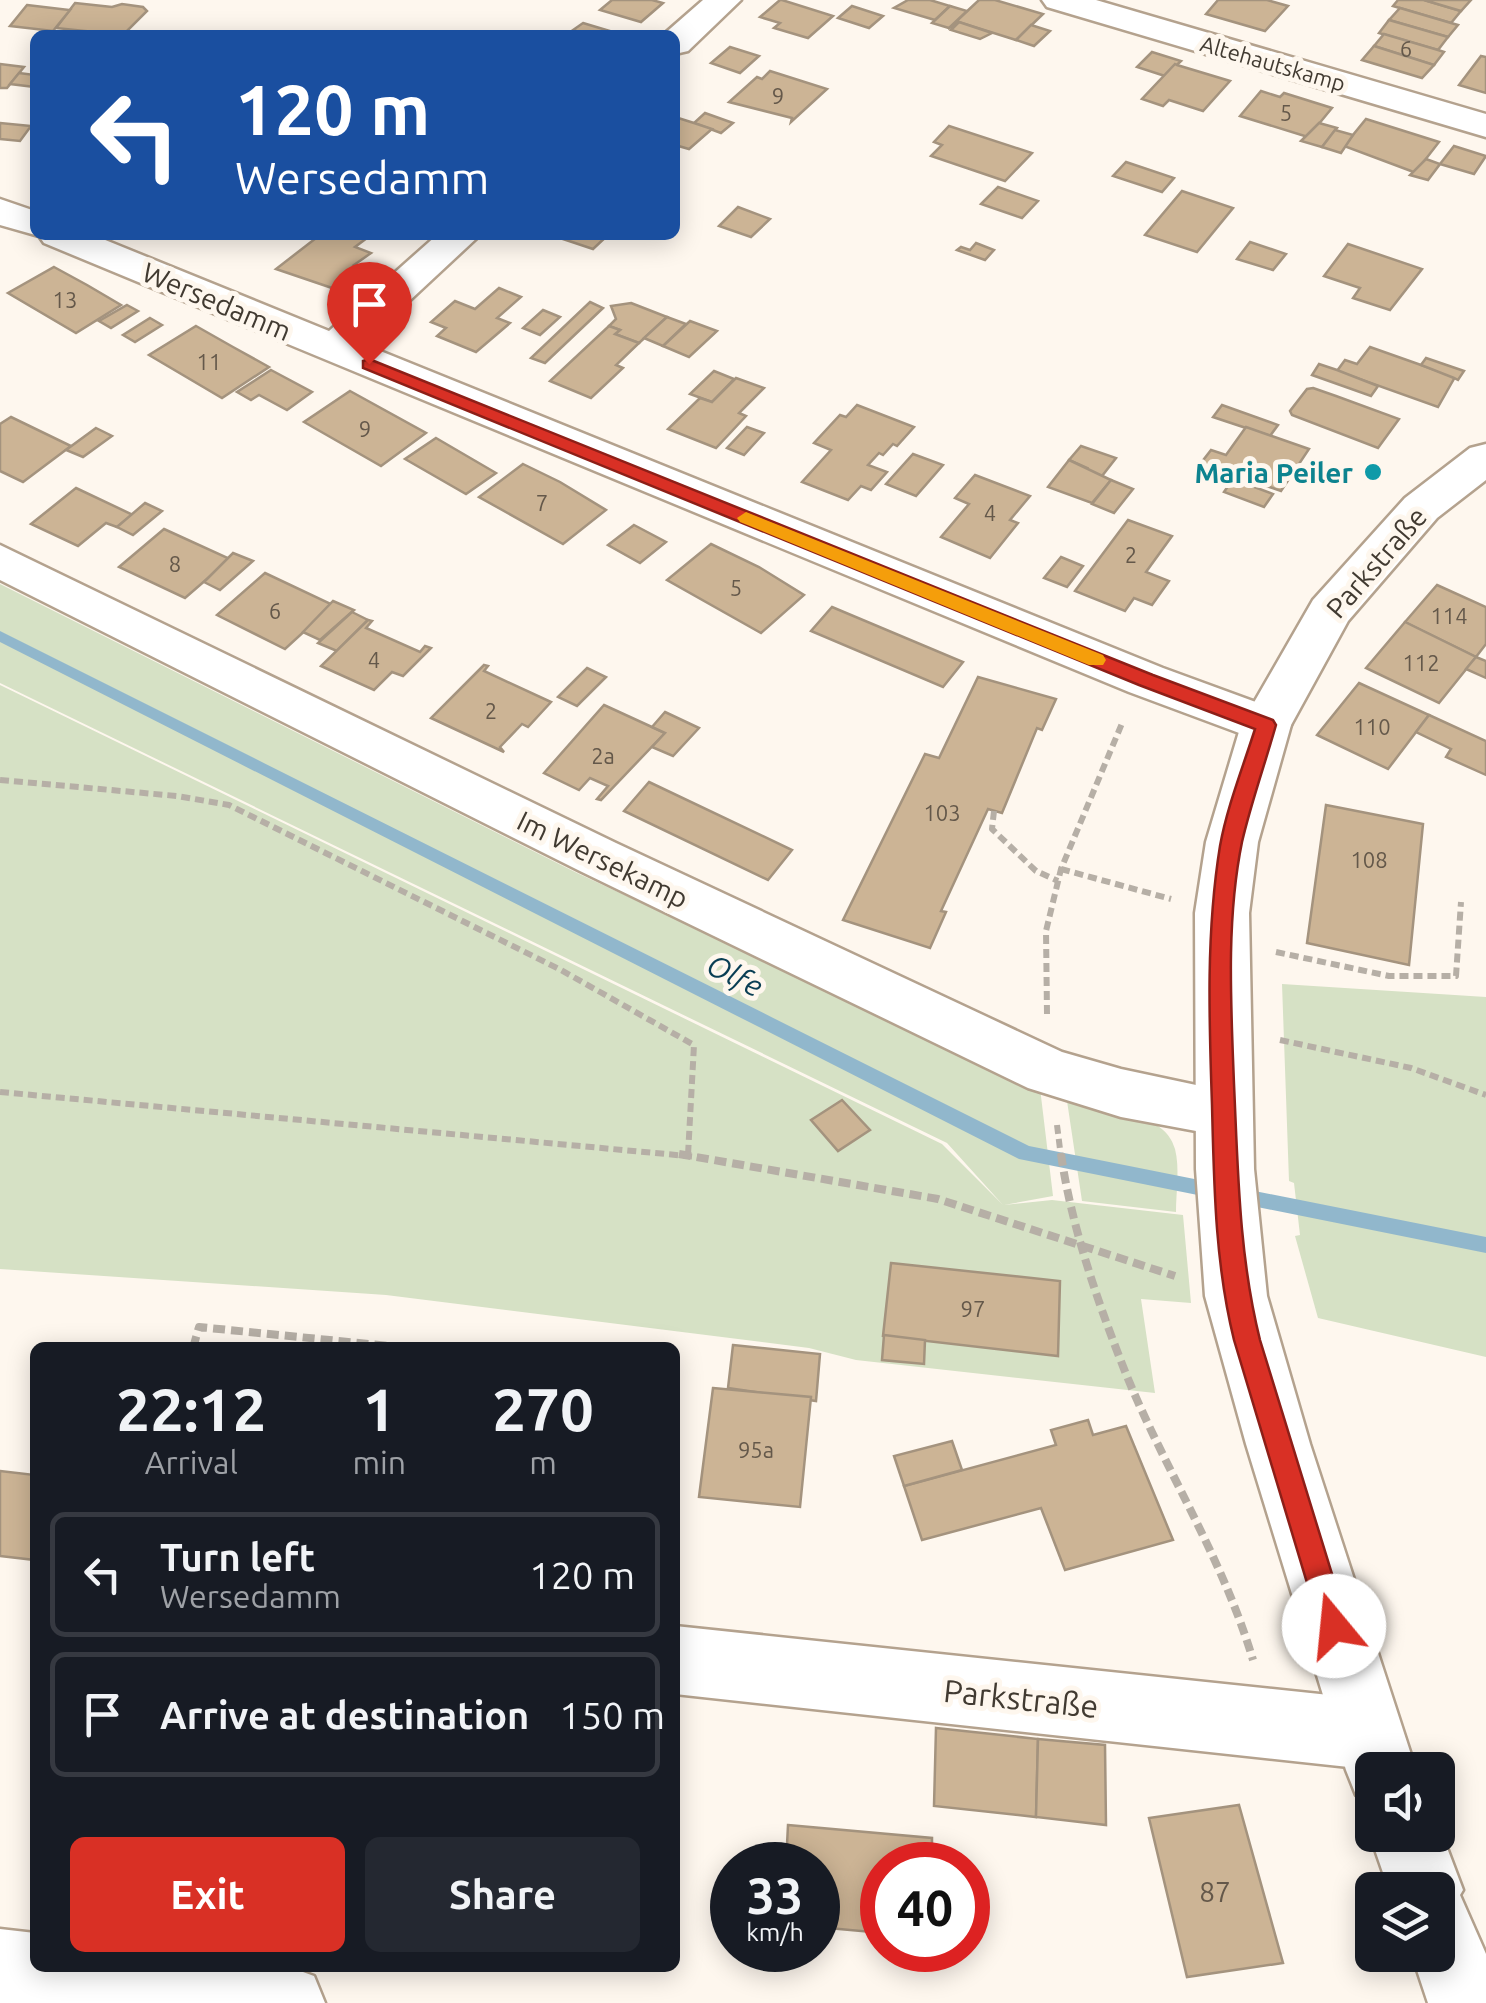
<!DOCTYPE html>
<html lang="en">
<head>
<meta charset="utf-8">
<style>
	body { margin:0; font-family:Ubuntu,sans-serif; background:#242831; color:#f1f3f6; height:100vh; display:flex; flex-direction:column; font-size:38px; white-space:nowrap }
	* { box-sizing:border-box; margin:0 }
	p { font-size:32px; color:#9ea1a6 }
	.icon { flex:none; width:55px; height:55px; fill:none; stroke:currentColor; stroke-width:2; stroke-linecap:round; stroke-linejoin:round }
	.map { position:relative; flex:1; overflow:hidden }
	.details { position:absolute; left:30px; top:1342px; width:650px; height:630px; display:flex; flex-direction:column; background:#171b24; border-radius:15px; box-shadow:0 5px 25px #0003 }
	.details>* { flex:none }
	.top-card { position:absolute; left:30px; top:30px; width:650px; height:210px; border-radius:15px; box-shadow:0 5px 25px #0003; background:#1a4fa0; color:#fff; overflow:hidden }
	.fabs { position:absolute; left:1355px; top:1752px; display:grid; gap:20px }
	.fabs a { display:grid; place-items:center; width:100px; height:100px; border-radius:15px; background:#171b24; box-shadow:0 5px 25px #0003; font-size:50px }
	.speed { position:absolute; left:710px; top:1842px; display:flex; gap:20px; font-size:50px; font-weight:700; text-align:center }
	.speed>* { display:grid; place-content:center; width:130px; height:130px; border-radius:50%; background:#171b24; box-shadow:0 5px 25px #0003; line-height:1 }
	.speed small { font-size:25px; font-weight:400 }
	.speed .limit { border:15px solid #d22; background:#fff; color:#111 }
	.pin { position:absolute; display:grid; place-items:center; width:85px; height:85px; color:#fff; margin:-102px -42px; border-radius:50% 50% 50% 0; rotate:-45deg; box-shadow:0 0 10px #0007 }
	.pin .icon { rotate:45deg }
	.me { position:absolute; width:110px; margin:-55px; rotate:343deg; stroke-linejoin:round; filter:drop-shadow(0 0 8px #0008) }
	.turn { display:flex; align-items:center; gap:35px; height:210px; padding:0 40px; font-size:45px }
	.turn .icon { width:130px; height:130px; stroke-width:2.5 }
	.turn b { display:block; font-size:70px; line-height:85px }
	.eta { display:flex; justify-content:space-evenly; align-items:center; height:170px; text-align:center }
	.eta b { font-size:60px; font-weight:600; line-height:70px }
	.primary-button { display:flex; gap:20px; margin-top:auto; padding:20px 40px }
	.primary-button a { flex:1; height:115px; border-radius:15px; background:#d93025; color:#fff; font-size:40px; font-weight:600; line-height:115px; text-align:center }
	.primary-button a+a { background:#242831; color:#f1f3f6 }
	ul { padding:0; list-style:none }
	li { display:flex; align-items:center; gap:30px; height:125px; margin:0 20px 15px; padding:0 20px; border:5px solid #363941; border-radius:15px }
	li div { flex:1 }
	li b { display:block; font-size:38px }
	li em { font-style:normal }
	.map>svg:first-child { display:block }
	.green { fill:#d6e1c5 }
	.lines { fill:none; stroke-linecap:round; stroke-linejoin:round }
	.stream { fill:#91b7cc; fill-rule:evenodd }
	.building { fill:#ccb495; stroke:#a4937e; stroke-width:2.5 }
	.street-casing { stroke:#b4a28e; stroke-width:5 }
	.secondary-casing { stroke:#b4a28e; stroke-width:5 }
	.primary-casing { stroke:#b4a28e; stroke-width:5 }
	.path-far1 { stroke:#b6afa6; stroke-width:6; stroke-dasharray:9 5; stroke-linecap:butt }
	.path { stroke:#b6afa6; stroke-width:8; stroke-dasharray:12 6; stroke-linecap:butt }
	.street { fill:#fff; fill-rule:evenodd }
	.secondary { fill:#fff; fill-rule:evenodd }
	.primary { fill:#fff; fill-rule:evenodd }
	.route { fill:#d93025; stroke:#8d1f18; stroke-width:2.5 }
	.slow { fill:#f59e0b }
	.culture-dot { fill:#0f9aa8; stroke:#fef7ee; stroke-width:4 }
	.labels { text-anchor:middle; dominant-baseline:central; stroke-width:10; stroke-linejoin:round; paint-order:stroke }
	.number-label { font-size:22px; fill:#64584a }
	.far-street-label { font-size:22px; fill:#413a31; stroke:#fef7ee }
	.street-label { font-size:28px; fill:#413a31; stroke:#fef7ee }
	.culture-label { font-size:28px; font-weight:bold; fill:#0d838f; stroke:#fef7ee; text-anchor:end }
	.near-number-label { font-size:28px; fill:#64584a }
	.water-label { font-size:30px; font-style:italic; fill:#093e54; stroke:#fef7ee }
	.near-street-label { font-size:32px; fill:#413a31; stroke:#fef7ee }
</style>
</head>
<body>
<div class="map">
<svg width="1486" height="2003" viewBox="0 0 1486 2003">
	<rect width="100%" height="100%" fill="#fef7ee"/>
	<g class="green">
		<polygon points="0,584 577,873 1040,1088 1053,1196 1004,1205 1052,1200 1183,1215 1191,1303 1141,1299 1155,1393 856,1360 809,1348 386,1295 0,1269 0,685 942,1144 1003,1205 947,1143 0,683"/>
		<polygon points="1282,984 1486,997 1486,1357 1318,1318 1295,1236 1300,1235 1294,1183 1289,1181"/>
		<path d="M 1067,1101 C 1100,1109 1165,1110 1175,1149 C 1180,1168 1176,1193 1176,1212 L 1082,1201 Z"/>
	</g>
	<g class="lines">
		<polygon class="stream" points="0,631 1029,1146 1486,1237 1486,1253 1019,1159 0,642"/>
	</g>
	<g class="building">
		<polygon points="612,0 652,0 663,3 641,22 600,10"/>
		<polygon points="780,0 782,0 833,16 808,38 774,28 780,23 760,17"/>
		<polygon points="908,0 930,0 950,6 935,20 894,8"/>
		<polygon points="979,0 995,0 1043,14 1016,40 959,22 948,29"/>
		<polygon points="1218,0 1267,0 1288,6 1265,31 1206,14"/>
		<polygon points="1398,0 1424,0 1461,11 1451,23 1393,6"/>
		<polygon points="1424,0 1471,0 1461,11"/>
		<polygon points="75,3 112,7 122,4 143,7 147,11 123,35 56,28"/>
		<polygon points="27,5 69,10 70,10 53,31 10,26"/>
		<polygon points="852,6 883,16 869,28 838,18"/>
		<polygon points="950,6 967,11 949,28 932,23"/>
		<polygon points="1400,8 1451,23 1458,25 1448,37 1389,20"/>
		<polygon points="1389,20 1448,37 1438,50 1379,33"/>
		<polygon points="959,22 992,33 980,39 951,30"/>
		<polygon points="583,23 613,32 589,35 573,30"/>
		<polygon points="1031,25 1050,31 1034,46 1016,40"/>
		<polygon points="1384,34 1438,50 1444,52 1434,65 1374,46"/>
		<polygon points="1374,46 1434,65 1422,78 1362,60"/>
		<polygon points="730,47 759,56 740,73 711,63"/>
		<polygon points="1152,52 1181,61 1165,76 1137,67"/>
		<polygon points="1481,56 1486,57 1486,93 1459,85"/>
		<polygon points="0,64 24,67 7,88 0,88"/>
		<polygon points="1175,64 1177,65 1230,81 1203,111 1169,100 1163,106 1142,99"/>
		<polygon points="770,71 827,89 791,122 792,118 729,102 757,77 762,79"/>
		<polygon points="19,73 35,75 35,87 10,84"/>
		<polygon points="1261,91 1280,97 1284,93 1332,108 1308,137 1240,116"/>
		<polygon points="705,113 733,123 721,133 694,123"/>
		<polygon points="675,117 694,123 712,129 689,149 675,145"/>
		<polygon points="1366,119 1439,142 1415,173 1411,171 1344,146"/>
		<polygon points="0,123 31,126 20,141 0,139"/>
		<polygon points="1319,123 1337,128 1322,147 1301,141"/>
		<polygon points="949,126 1032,153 1005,181 931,156 942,145 934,142"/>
		<polygon points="1335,130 1353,135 1341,153 1322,147"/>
		<polygon points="1454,146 1486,156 1474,174 1440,164"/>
		<polygon points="1426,159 1440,164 1428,180 1410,175"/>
		<polygon points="1126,162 1174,178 1162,192 1113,176"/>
		<polygon points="998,187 1038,201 1022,218 981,204"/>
		<polygon points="1182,191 1233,208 1197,252 1145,235"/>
		<polygon points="738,207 770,219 751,237 719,226"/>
		<polygon points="320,235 371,235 355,247 371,253 354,265 361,268 335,289 276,269"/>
		<polygon points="551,235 608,235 593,249"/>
		<polygon points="1250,242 1286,254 1273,270 1237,259"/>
		<polygon points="976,243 994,250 985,260 957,250 961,247 970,250"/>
		<polygon points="1348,244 1422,269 1390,310 1353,298 1360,288 1324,276"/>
		<polygon points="54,267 87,285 121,305 76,333 8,293"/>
		<polygon points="499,288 521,297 497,318 510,323 476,352 437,336 446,328 431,322 455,301 475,309"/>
		<polygon points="590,302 603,308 545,363 531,358"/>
		<polygon points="631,303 667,317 639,343 615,334 620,330 609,326 616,319 611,306"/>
		<polygon points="127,305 138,311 111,328 99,321"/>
		<polygon points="543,310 560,317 540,335 523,328"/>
		<polygon points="667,317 686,324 663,346 644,338"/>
		<polygon points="150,318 162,325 135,342 123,335"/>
		<polygon points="690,321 717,331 689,357 663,346"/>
		<polygon points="196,326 233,347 269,367 222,398 149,355"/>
		<polygon points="609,326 620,330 615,334 639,343 616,365 623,368 591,398 550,381"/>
		<polygon points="1370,347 1455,377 1438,407 1337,371 1345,360 1357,364"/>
		<polygon points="1426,358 1464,371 1458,380 1454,378 1421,365"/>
		<polygon points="1319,364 1337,370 1378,386 1371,396 1312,375"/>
		<polygon points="271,370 312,392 287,410 259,395 251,400 237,392"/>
		<polygon points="714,371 734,379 712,402 690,394"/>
		<polygon points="736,378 764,388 739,413 746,416 716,448 668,429 700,398 712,402"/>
		<polygon points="1313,388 1336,396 1399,419 1378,448 1292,415 1290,411 1307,389"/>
		<polygon points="350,391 426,433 381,466 304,422"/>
		<polygon points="857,405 914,427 897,446 893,444 883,455 879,453 868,465 887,472 871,490 861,486 848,500 802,482 831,450 814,443 840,415 846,417"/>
		<polygon points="1222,405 1278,425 1270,436 1213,417"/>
		<polygon points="11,417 71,446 23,482 0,471 0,424"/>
		<polygon points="747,427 764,433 744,455 727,448"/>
		<polygon points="1246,427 1309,449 1281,491 1201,463 1211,450 1226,455"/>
		<polygon points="96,428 112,436 83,457 66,450"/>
		<polygon points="436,438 496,473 466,494 405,459"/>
		<polygon points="1081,446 1116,458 1102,476 1085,470 1087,468 1069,460"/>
		<polygon points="913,454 943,465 916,496 886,484"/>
		<polygon points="1069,460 1111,480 1092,503 1048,487"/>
		<polygon points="523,464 560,482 606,510 563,544 479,497"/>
		<polygon points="975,475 1030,496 1010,520 1018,523 990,558 941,537 969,504 955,498"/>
		<polygon points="1233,479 1273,494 1264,507 1224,492"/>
		<polygon points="1111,480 1133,489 1114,513 1092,504"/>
		<polygon points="76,488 131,514 132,515 117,527 106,523 78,546 31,524"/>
		<polygon points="145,503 162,511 133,535 117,527"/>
		<polygon points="1128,520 1172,536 1146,572 1169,581 1152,605 1134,598 1125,611 1075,591"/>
		<polygon points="634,525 666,542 640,563 608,545"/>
		<polygon points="164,529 230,559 185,598 119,567"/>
		<polygon points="711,544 759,567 804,595 761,633 667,580"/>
		<polygon points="233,553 253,561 220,590 204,582"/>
		<polygon points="1061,557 1083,566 1067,587 1044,578"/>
		<polygon points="265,573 333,605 285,649 217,615"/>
		<polygon points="1437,585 1486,607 1486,644 1476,657 1405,622"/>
		<polygon points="333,601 354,610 320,640 303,632"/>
		<polygon points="832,607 963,662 943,687 811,631"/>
		<polygon points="352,612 368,620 337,651 318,643"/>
		<polygon points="368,620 372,621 366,628 420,652 425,646 431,648 403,676 392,672 374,690 321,666"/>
		<polygon points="1405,622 1476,657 1439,703 1366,668"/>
		<polygon points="1476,657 1486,661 1486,678 1466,669"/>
		<polygon points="484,665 488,666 484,671 551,702 528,727 522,724 500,747 504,752 431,718"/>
		<polygon points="587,668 606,677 577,706 558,697"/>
		<polygon points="978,677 1056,699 1042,730 1037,728 1002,813 988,809 941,911 946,912 930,948 843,920 925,754 939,758"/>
		<polygon points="1359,683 1429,715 1388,769 1317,735"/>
		<polygon points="604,705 665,733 601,800 597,799 608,786 590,778 579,790 544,773"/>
		<polygon points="665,712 699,728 673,756 652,747 665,733 652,727"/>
		<polygon points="1429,715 1486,741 1486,775 1446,757 1451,749 1416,732"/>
		<polygon points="649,782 792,850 768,880 624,811"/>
		<polygon points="1326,805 1423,824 1409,965 1307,943"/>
		<polygon points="842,1100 870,1130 838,1151 811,1120"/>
		<polygon points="891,1263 1060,1281 1058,1356 883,1336"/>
		<polygon points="884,1335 925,1340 924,1364 882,1360"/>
		<polygon points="733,1345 820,1354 816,1401 728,1388"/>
		<polygon points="713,1388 811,1397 800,1507 699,1497"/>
		<polygon points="1088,1420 1093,1435 1126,1426 1173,1540 1065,1570 1041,1508 922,1540 904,1486 1056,1445 1051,1430"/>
		<polygon points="952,1441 962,1470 904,1486 894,1456"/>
		<polygon points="0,1471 35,1475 35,1560 0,1556"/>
		<polygon points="936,1728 1038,1739 1036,1817 934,1806"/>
		<polygon points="1038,1739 1105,1745 1106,1825 1036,1817"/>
		<polygon points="1239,1805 1283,1963 1187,1977 1149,1818"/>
		<polygon points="788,1825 932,1838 932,1865 882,1865 882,1933 818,1927 818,1865 786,1865"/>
		<polygon points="725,1868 732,1869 732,1920 721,1919"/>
	</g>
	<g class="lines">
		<g class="street-casing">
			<g id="street">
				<polygon points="703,0 741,0 688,51 675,54 675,35 663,35"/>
				<polygon points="1042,0 1096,0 1486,114 1486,137 1047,7"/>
				<polygon points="0,199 35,211 35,235 93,235 329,331 437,235 480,235 363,344 1163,668 1283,712 1291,725 1283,738 1266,743 1129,692 44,243 39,236 0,225"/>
				<polygon points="0,545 616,843 1062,1052 1121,1069 1243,1095 1252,1112 1243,1129 1223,1136 1121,1117 1028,1088 580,871 0,580"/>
				<polygon points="675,1626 1367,1699 1392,1709 1402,1734 1392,1759 1367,1769 675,1694"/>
			</g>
		</g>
		<g class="secondary-casing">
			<g id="secondary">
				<polygon points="1486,444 1486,480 1437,518 1348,621 1291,725 1258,842 1249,913 1254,1169 1267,1296 1310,1444 1416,1770 1372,1770 1372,1802 1356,1795 1346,1770 1246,1444 1205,1296 1196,1169 1195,913 1206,842 1241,725 1313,600 1405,498 1470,448"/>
				<polygon points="1438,1824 1463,1890 1460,1895 1486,1954 1486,2003 1428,2003 1412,1955 1438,1955 1438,1890 1389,1890 1370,1835 1372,1829 1372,1835 1438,1835"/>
			</g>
		</g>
		<g class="primary-casing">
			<polygon id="primary" points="0,1929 35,1933 35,1968 292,1968 314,1976 325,2003 0,2003"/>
		</g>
		<g class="path-far1">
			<polyline points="0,780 177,796 229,805 561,970 694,1045 688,1155"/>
			<polyline points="994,811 992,829 1036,871 1058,881"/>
			<polyline points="1061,869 1171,899"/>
			<polyline points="1276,952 1389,976 1456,976 1461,902"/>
			<polyline points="1047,1014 1046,931 1061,869 1123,721"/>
			<polyline points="1280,1040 1411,1068 1486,1095"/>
			<polyline points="0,1092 698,1157"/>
			<polyline points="1057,1125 1061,1157"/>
		</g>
		<g class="path">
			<polyline points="679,1154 938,1199 1175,1276"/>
			<path d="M 1061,1154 C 1071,1226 1099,1306 1126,1374 C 1166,1472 1222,1556 1253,1660"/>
			<polyline points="193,1348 199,1327 409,1348"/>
		</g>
		<use href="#street" class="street"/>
		<use href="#secondary" class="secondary"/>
		<use href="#primary" class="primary"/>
	</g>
	<path class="route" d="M 369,359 L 1153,675 L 1273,720 L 1276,725 C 1265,764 1251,803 1242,842 C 1226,920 1231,1005 1234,1084 C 1238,1171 1239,1256 1260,1340 L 1348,1626 L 1344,1635 L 1334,1639 L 1324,1635 L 1320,1626 L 1234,1340 C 1215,1263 1214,1185 1212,1105 C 1209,1019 1206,932 1220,846 C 1227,807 1243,767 1255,729 L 1139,685 L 363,368 L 363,361 Z"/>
	<polygon class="slow" points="746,512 1103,655 1106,660 1103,665 1089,665 740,522 737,518"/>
	<circle class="culture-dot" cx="1373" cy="472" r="10"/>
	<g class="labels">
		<g class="number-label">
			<text x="1406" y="48">6</text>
			<text x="778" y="95">9</text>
			<text x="1286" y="112">5</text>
			<text x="65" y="299">13</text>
			<text x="209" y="361">11</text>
			<text x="365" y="428">9</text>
			<text x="542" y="502">7</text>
			<text x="990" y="512">4</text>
			<text x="1131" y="554">2</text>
			<text x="175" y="563">8</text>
			<text x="736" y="587">5</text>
			<text x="275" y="610">6</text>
			<text x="1449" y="615">114</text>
			<text x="374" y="659">4</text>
			<text x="1421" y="662">112</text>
			<text x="491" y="710">2</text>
			<text x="1372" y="726">110</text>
			<text x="603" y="755">2a</text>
			<text x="942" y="812">103</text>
			<text x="1369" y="859">108</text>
			<text x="973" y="1308">97</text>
			<text x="756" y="1449">95a</text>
		</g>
		<g class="far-street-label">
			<text transform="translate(1273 63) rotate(16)">Altehautskamp</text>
		</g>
		<g class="street-label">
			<text transform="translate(217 301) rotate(23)">Wersedamm</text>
			<text transform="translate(1376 562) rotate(-49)">Parkstraße</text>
			<text transform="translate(603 859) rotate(26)">Im Wersekamp</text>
		</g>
		<g class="culture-label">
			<text x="1353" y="472">Maria Peiler</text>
		</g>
		<g class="near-number-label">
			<text x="1215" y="1891">87</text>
		</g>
		<g class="water-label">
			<text transform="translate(735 975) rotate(27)">Olfe</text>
		</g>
		<g class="near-street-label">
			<text transform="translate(1021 1698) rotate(6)">Parkstraße</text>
		</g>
	</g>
</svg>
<div class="fabs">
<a><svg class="icon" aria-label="sound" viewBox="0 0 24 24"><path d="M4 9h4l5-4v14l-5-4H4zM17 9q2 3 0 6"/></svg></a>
<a><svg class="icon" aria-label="layers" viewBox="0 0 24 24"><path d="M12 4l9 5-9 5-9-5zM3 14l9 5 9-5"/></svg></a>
</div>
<div class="speed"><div>33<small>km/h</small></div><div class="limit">40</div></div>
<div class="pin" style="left:369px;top:364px;background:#d93025"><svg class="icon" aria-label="arrive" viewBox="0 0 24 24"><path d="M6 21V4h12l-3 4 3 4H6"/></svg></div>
<svg class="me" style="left:1334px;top:1626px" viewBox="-20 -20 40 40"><circle r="19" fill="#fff"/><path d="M0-13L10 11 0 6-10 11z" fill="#d93025"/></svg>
<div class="top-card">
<div class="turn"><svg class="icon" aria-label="left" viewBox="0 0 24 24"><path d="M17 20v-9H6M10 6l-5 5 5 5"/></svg><div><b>120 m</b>Wersedamm</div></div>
</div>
<section class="details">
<div class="eta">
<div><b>22:12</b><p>Arrival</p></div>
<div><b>1</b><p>min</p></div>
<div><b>270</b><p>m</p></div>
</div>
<ul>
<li><svg class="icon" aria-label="left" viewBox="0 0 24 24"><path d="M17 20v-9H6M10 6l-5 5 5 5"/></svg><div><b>Turn left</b><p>Wersedamm</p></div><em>120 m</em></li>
<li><svg class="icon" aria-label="arrive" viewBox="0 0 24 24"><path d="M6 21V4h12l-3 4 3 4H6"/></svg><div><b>Arrive at destination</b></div><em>150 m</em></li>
</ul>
<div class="primary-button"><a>Exit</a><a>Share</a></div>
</section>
</div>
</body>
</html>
